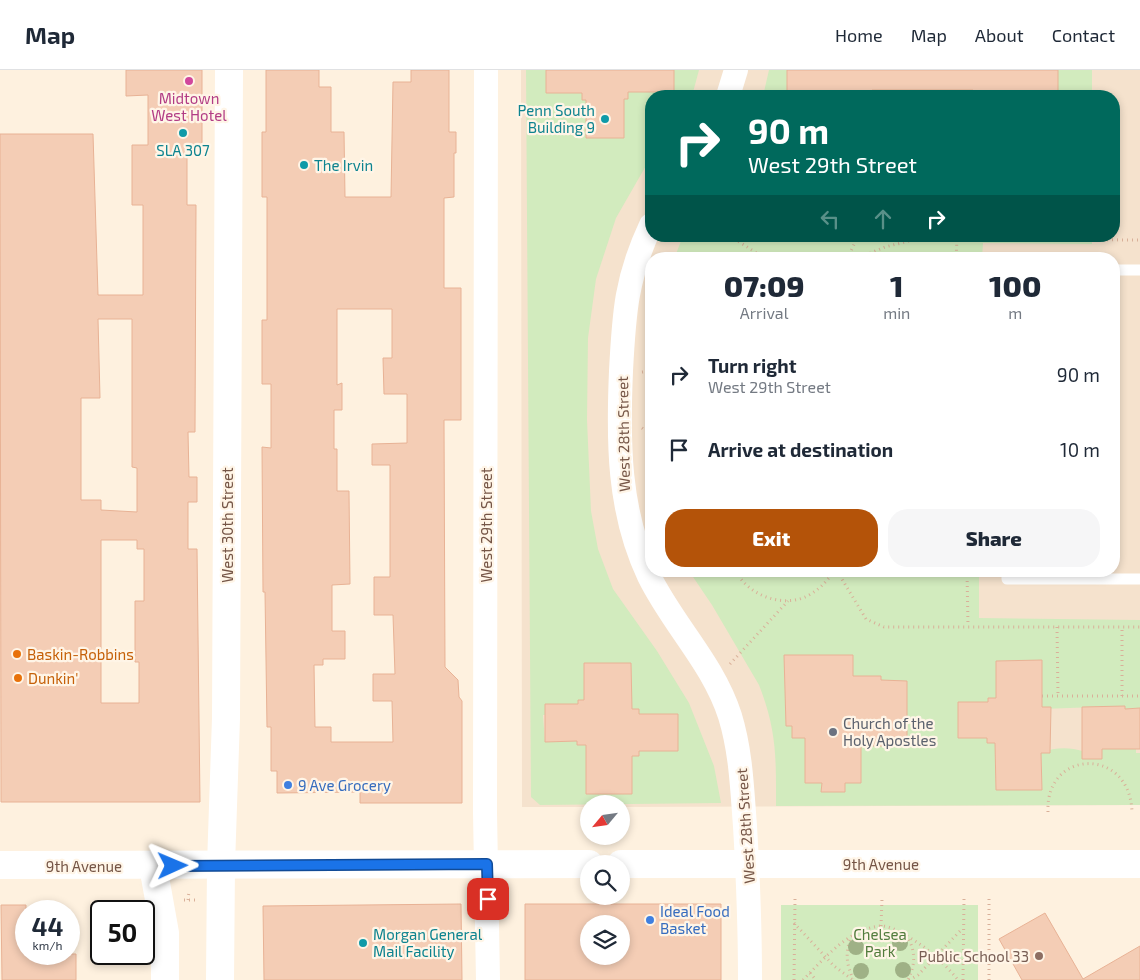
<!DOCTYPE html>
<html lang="en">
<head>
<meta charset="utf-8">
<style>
	body { margin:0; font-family:"Exo 2",sans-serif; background:#f6f6f7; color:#1f2937; height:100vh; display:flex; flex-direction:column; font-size:19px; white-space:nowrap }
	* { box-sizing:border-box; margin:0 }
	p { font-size:16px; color:#747a83 }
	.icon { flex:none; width:28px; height:28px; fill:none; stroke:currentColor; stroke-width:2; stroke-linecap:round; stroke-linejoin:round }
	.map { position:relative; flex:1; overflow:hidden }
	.details { position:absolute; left:645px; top:182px; width:475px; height:325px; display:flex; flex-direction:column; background:#fff; border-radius:20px; box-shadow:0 2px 8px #0003 }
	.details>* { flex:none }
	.banner { position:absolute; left:645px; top:20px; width:475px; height:152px; border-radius:20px; box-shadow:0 2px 8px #0003; background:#00695c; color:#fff; overflow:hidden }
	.needle { width:32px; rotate:241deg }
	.buttons { position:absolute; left:580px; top:725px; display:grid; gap:10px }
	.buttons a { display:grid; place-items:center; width:50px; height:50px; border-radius:50%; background:#fff; box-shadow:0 2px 8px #0003; font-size:25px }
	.speed { position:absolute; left:15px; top:830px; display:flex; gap:10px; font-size:25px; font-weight:700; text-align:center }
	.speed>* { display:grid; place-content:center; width:65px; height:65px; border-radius:50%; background:#fff; box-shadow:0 2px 8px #0003; line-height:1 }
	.speed small { font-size:12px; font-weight:400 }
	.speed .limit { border:2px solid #111; border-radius:8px; background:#fff; color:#111 }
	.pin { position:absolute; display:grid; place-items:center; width:42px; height:42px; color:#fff; margin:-21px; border-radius:10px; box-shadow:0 2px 8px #0006 }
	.me { position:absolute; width:55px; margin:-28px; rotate:89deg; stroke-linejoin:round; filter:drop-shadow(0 0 4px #0008) }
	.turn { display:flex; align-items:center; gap:18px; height:105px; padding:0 20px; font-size:22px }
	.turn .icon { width:65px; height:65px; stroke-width:2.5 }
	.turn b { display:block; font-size:35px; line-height:42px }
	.lanes { display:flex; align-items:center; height:48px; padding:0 20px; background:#0003; justify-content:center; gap:25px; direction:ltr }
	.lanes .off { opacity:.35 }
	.eta { display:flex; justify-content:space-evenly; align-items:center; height:85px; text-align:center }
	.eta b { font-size:30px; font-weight:800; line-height:35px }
	.cta { display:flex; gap:10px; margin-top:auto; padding:10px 20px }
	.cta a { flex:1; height:58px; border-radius:20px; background:#b45309; color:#fff; font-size:20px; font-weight:800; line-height:58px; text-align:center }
	.cta a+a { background:#f6f6f7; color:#1f2937 }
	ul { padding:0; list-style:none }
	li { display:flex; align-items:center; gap:15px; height:75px; padding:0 20px }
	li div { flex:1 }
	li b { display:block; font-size:19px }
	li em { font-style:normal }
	header { display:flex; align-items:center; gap:30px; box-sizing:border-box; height:70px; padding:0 25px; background:#fff; border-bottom:1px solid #e0e1e3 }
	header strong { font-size:24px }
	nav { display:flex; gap:28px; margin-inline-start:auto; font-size:18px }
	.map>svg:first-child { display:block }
	.residential { fill:#f5e2cd; fill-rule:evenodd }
	.green { fill:#d2ebbe; fill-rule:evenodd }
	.building { fill:#f4cdb5; stroke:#e8b295; fill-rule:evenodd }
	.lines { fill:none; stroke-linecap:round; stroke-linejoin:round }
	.path { stroke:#d9b099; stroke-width:3; stroke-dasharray:1 4; stroke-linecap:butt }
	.service { stroke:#fff; stroke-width:11 }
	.minor { stroke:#fff; stroke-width:24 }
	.tertiary { stroke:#fff; stroke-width:28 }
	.secondary { stroke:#fff; stroke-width:28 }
	.tree { fill:#9fb186 }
	.route-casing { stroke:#114b97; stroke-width:12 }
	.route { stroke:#1a73e8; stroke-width:9 }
	.hotel-dot { fill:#d1479c; stroke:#fff5e7; stroke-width:2 }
	.culture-dot { fill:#0f9aa8; stroke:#fff5e7; stroke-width:2 }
	.food-dot { fill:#e8710a; stroke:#fff5e7; stroke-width:2 }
	.worship-dot { fill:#6b7280; stroke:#fff5e7; stroke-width:2 }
	.shop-dot { fill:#3f7fe0; stroke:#fff5e7; stroke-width:2 }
	.education-dot { fill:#8d6e63; stroke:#fff5e7; stroke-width:2 }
	.labels { text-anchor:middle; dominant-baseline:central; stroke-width:4.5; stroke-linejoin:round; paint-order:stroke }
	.hotel-label { font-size:15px; fill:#b23c85; stroke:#fff5e7 }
	.culture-label { font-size:15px; fill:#0d838f; stroke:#fff5e7; text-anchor:start }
	.street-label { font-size:15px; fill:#755546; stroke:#fff5e7 }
	.food-label { font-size:15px; fill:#c56008; stroke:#fff5e7; text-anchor:start }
	.worship-label { font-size:15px; fill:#5b616d; stroke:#fff5e7; text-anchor:start }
	.shop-label { font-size:15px; fill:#366cbe; stroke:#fff5e7; text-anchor:start }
	.park-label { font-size:15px; fill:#527c3d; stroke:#fff5e7 }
	.education-label { font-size:15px; fill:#785e54; stroke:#fff5e7; text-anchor:end }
</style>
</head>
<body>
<header>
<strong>Map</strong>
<nav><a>Home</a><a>Map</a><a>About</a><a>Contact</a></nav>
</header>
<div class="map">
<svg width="1140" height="910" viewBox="0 0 1140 910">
	<rect width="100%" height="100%" fill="#fef1df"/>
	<path class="residential" d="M 521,0 L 1140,0 L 1140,735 L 621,737 L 621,734 L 589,734 L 589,737 L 522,737 ZM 651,26 L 1114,26 L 1114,166 L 651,166 ZM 651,189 L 1114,189 L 1114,501 L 651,501 Z"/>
	<g class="green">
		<path d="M 526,0 L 546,0 L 546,23 L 582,23 L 586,30 L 587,68 L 624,68 L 624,29 L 628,29 L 628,22 L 674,22 L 674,0 L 699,0 L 692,26 L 651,26 L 651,87 L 616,148 L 596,209 L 588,268 L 587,350 L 591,441 L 598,479 L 613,519 L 657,581 L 689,633 L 714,696 L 721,733 L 540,735 L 531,727 ZM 585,593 L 631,593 L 632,639 L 639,644 L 678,644 L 678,680 L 639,681 L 632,686 L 632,724 L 586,724 L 586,675 L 577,671 L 545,672 L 543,645 L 545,645 L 545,634 L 578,634 L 578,630 L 584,630 Z"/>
		<polygon points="769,0 787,0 818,24 818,26 763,26"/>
		<polygon points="1058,0 1092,0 1092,26 1027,26 1027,24"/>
		<path d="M 872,18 C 905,21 940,22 973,18 L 973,26 L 872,26 Z"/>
		<polygon points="683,166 1092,166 1092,174 983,173 982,189 674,189"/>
		<path d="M 689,501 L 979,501 L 979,548 L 1140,550 L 1140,638 L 1125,639 L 1124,636 L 1042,639 L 1042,590 L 996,591 L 996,628 L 989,628 L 989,632 L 958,633 L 958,668 L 987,668 L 995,673 L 996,720 L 1042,720 L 1041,683 C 1062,674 1083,679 1102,689 L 1102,679 L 1136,679 L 1136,683 L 1140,683 L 1140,735 L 776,736 C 776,688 777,661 759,615 L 712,535 ZM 784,585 L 852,585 L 853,606 L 881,606 L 881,610 L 907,611 L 907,676 L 881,676 L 861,668 L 861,713 L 845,713 L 844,722 L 822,722 L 822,713 L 805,713 L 805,668 L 792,656 L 786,655 L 786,626 L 798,606 L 784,606 Z"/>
		<rect x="781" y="835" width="197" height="75"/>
	</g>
	<g class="building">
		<path d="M 126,0 L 202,0 L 202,75 L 187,75 L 187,135 L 196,135 L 195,362 L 188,362 L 189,407 L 197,407 L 197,432 L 188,432 L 188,479 L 197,479 L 200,732 L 1,732 L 0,64 L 93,64 L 98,225 L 143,225 L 143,135 L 132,135 L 132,75 L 148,75 L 148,25 L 126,26 ZM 98,249 L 132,249 L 132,397 L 137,398 L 137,442 L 101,440 L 101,430 L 81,430 L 81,328 L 100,328 ZM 101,470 L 137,470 L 137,479 L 144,479 L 144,531 L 135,531 L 135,592 L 139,592 L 139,633 L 101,633 Z"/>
		<path d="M 266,0 L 319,0 L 319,17 L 331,17 L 331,62 L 344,62 L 345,127 L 391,127 L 393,12 L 411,12 L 411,0 L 449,0 L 449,62 L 456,62 L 456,83 L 454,83 L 454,127 L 444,128 L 444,218 L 461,218 L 461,350 L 444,350 L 445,597 L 458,610 L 459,627 L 462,631 L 462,733 L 360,733 L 360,722 L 277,723 L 277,701 L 271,701 L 271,657 L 267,657 L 265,522 L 263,522 L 262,377 L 271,378 L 271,314 L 262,314 L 262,250 L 267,250 L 267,127 L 262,127 L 262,62 L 266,62 ZM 337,239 L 392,239 L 392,288 L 383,288 L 384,324 L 407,324 L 407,373 L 372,374 L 372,395 L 390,395 L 390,507 L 374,507 L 374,545 L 393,545 L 395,604 L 373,604 L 373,631 L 392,631 L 393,672 L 331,672 L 331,657 L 315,657 L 314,595 L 323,595 L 323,589 L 345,589 L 345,561 L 332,561 L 332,515 L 350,514 L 349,421 L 337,421 L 337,379 L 334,379 L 334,340 L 342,340 L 342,313 L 337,315 Z"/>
		<polygon points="546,0 674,0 674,22 628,22 628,29 624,29 624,68 586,68 586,30 582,30 582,23 546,23"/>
		<polygon points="787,0 1058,0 1058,24 973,26 973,20 872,20 872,26 787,24"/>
		<polygon points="784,585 853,585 853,606 881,606 881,610 907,611 907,676 861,676 861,713 845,713 845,722 821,722 822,713 805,713 805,668 792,668 792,656 786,656"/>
		<polygon points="1042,590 1042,637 1051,637 1050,683 1041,683 1042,720 996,720 995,673 987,673 987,668 958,668 958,632 988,632 988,628 996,628 996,591"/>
		<polygon points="584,593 631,593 632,639 639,639 639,644 678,644 678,681 639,681 639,686 632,686 632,724 586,724 586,675 577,675 577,671 545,672 545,634 578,634 578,630 584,630"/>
		<polygon points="1125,636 1125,639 1140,638 1140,679 1102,679 1102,689 1082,689 1082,637"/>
		<polygon points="461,834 462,910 264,910 263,836"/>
		<path d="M 525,834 L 721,834 L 721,910 L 525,910 ZM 589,854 L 621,854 L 621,886 L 589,886 Z"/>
		<polygon points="1,835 26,835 26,884 76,884 76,910 2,910"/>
		<polygon points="1045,843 1083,909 1140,876 1140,910 1022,910 999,869"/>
	</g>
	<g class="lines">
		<g class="path">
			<polyline points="730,166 766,189"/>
			<polyline points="957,169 1140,170"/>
			<polyline points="847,189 858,166"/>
			<polyline points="856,189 885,177 913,170 957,169 956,189"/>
			<polyline points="642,302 651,301"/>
			<polyline points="642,358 651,365"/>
			<path d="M 736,501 C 748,526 785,539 809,525 C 820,519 827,511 834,501"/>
			<polyline points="837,501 866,549 884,557 1140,557"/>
			<polyline points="967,501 968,556"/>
			<polyline points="1057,557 1058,626"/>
			<polyline points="730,594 788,531"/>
			<polyline points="1042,626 1122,626 1122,557"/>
			<polyline points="1122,626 1140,626"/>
			<path d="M 1048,742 C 1045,679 1130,676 1132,742"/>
			<polyline points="989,829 989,910"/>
			<polyline points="184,830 195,830"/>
			<polyline points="188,830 189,821"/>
			<polyline points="794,853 834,896 853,910"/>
			<polyline points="881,856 882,829"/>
			<path d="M 850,870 C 845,885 847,895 853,909"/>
			<polyline points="810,903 816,910"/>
			<path d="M 908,909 C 915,896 916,882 908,868"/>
			<polyline points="794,910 795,829"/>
			<path d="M 803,910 C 823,890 849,858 881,856 C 892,856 903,864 912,869 C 930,880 945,894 958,910"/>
			<polyline points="909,910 918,905 962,859"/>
			<polyline points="963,910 964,829"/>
		</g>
		<g class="service">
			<polyline points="1114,200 1140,200"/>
			<polyline points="1007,501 1007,509 1140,509"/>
		</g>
		<g class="minor">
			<polyline points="486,0 485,742 488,910"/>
			<polyline points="728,26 736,0"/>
			<path d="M 651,155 C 626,208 624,243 621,301 C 618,371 618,441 649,506 C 673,555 713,593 730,646 C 741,682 742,718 745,756 C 748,807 750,858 750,910"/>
		</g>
		<polyline class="tertiary" points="221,795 226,648 229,0"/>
		<g class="secondary">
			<polyline points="621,794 1140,794"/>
			<polyline points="0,795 589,794"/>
			<polyline points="153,796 165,863 165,910"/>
			<polyline points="220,910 221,795"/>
		</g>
	</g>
	<g class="tree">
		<circle cx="900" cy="873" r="8"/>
		<circle cx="856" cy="877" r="8"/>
		<circle cx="903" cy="900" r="8"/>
		<circle cx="861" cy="901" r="8"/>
	</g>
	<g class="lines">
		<g class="route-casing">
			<polyline id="route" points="173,796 487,794 488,829"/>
		</g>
		<use href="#route" class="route"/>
	</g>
	<circle class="hotel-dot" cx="189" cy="11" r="5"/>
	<g class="culture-dot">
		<circle cx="605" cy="49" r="5"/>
		<circle cx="183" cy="63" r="5"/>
		<circle cx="304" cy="95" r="5"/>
		<circle cx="363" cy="873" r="5"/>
	</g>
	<g class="food-dot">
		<circle cx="17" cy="584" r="5"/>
		<circle cx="18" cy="608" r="5"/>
	</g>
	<circle class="worship-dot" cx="833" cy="662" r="5"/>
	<g class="shop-dot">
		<circle cx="288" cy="715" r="5"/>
		<circle cx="650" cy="850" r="5"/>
	</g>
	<circle class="education-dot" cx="1039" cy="886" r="5"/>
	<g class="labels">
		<g class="hotel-label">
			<text x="189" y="28">Midtown<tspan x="189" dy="17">West Hotel</tspan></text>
		</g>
		<g class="culture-label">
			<text x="595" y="40" text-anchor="end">Penn South<tspan x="595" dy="17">Building 9</tspan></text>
			<text x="183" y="80" text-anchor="middle">SLA 307</text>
			<text x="314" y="95">The Irvin</text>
			<text x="373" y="864">Morgan General<tspan x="373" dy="17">Mail Facility</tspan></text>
		</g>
		<g class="street-label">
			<text transform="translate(623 364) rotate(-91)">West 28th Street</text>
			<text transform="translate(227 455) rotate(-90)">West 30th Street</text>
			<text transform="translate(486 455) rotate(-90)">West 29th Street</text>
			<text transform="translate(745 756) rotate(-94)">West 28th Street</text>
			<text x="881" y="794">9th Avenue</text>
			<text x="84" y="796">9th Avenue</text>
		</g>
		<g class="food-label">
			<text x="27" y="584">Baskin-Robbins</text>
			<text x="28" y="608">Dunkin'</text>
		</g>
		<g class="worship-label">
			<text x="843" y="653">Church of the<tspan x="843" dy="17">Holy Apostles</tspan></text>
		</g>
		<g class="shop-label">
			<text x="298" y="715">9 Ave Grocery</text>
			<text x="660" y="841">Ideal Food<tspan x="660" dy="17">Basket</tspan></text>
		</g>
		<g class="park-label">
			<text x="880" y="864">Chelsea<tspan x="880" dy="17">Park</tspan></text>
		</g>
		<g class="education-label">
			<text x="1029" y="886">Public School 33</text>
		</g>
	</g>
</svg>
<div class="buttons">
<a><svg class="needle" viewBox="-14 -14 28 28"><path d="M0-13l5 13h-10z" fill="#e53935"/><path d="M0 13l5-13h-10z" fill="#747a83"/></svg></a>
<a><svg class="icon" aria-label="search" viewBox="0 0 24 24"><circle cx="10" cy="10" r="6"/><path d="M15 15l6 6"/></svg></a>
<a><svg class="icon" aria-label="layers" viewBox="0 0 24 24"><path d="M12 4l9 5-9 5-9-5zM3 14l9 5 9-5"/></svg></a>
</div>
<div class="speed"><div>44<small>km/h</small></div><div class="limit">50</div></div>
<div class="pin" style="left:488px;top:829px;background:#d93025"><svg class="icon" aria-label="arrive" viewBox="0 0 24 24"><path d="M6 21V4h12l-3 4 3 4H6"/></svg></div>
<svg class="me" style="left:173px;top:796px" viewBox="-20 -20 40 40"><path d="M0-17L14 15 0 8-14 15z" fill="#1a73e8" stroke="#fff" stroke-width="4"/></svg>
<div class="banner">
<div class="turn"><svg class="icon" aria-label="right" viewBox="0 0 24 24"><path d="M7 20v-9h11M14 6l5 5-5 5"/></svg><div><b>90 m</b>West 29th Street</div></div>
<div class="lanes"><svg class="icon off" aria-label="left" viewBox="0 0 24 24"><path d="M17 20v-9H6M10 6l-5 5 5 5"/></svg><svg class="icon off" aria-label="ahead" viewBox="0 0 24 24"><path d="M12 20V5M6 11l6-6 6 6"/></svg><svg class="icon" aria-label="right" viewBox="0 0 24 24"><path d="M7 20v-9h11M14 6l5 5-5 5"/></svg></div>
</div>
<section class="details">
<div class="eta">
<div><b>07:09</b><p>Arrival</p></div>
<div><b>1</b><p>min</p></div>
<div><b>100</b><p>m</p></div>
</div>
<ul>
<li><svg class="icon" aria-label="right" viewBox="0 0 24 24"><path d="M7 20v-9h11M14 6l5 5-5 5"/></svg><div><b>Turn right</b><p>West 29th Street</p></div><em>90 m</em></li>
<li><svg class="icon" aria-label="arrive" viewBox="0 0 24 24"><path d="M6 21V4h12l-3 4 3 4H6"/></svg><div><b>Arrive at destination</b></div><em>10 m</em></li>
</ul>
<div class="cta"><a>Exit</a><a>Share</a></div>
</section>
</div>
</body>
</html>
